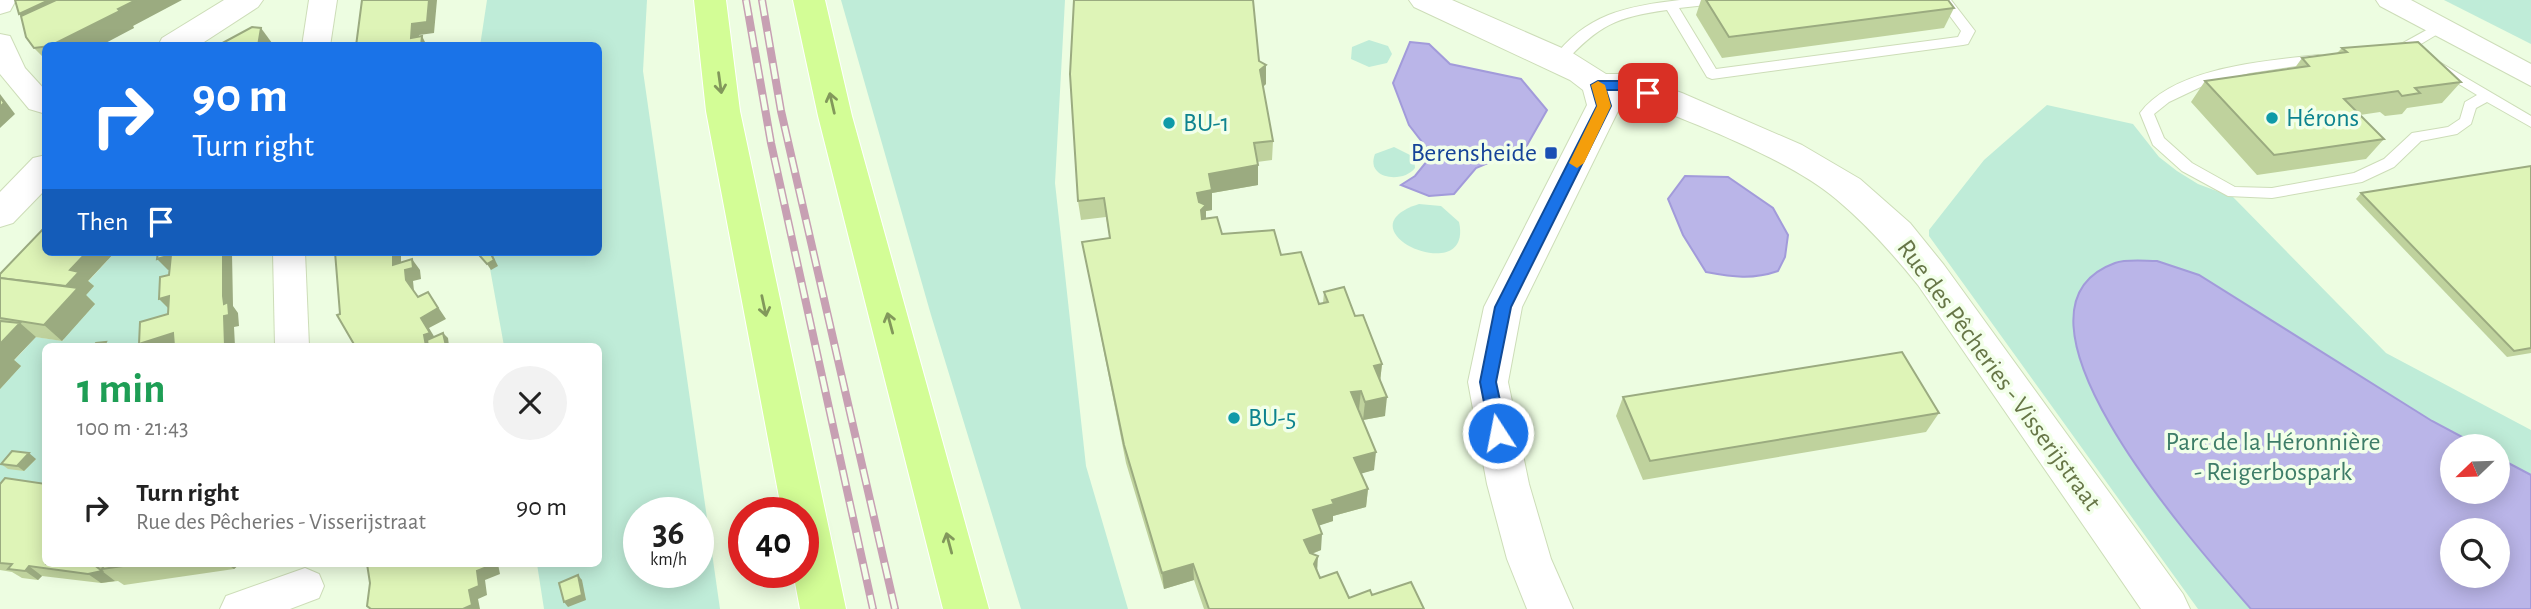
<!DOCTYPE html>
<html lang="en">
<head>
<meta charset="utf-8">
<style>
	body { margin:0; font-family:"Alegreya Sans",sans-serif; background:#f2f2f2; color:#222; height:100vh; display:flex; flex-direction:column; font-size:26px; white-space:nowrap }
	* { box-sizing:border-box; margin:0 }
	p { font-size:23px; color:#767676 }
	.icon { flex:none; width:38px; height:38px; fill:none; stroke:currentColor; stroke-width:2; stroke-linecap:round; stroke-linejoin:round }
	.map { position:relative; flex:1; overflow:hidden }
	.sheet { position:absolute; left:42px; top:343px; width:560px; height:224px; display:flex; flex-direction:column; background:#fff; border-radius:10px; box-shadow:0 4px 18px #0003 }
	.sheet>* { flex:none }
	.guide { position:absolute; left:42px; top:42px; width:560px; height:214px; border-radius:10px; box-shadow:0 4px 18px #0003; background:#1a73e8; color:#fff; overflow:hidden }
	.needle { width:46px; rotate:247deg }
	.buttons { position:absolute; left:2440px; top:434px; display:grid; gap:14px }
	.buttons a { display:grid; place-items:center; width:70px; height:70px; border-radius:50%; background:#fff; box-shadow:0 4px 18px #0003; font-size:35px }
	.speed { position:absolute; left:623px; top:497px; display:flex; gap:14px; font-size:35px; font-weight:700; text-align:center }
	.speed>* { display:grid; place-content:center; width:91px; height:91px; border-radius:50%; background:#fff; box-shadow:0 4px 18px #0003; line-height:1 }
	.speed small { font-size:18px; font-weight:400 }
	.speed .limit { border:10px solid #d22; background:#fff; color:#111 }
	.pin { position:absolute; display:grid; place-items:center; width:60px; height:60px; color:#fff; margin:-30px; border-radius:14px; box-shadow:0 4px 10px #0006 }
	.me { position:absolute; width:77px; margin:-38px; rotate:349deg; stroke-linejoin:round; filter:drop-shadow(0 0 5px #0008) }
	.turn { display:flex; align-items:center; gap:24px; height:147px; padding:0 35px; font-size:32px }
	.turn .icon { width:91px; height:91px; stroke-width:2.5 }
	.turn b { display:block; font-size:49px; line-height:60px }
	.then { display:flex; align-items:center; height:66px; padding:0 35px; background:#0003; gap:14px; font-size:26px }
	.round { display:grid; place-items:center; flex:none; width:74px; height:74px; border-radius:37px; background:#f2f2f2 }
	.headline { display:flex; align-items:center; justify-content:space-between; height:119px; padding:0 35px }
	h1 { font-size:42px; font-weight:700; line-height:52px; color:#1e9e55 }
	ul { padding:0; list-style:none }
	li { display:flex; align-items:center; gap:21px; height:91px; padding:0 35px }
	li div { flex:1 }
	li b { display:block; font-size:26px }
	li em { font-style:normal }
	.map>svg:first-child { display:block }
	.green { fill:#bfecd8; fill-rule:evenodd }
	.water { fill:#bab5e8; stroke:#a29bda; stroke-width:2; fill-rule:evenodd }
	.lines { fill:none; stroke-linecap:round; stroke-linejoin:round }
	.service-casing { stroke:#cdddb8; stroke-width:2 }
	.minor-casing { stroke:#cdddb8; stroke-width:2 }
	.tertiary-casing { stroke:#cdddb8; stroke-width:2 }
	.trunk-casing { stroke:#fff; stroke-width:2 }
	.service { fill:#fff; fill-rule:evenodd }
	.minor { fill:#fff; fill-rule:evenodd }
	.tertiary { fill:#fff; fill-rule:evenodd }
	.trunk { fill:#d3fd96; fill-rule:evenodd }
	.rail-casing { stroke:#c7a0b3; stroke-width:8 }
	.rail { stroke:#f2ffe9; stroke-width:5; stroke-dasharray:16; stroke-linecap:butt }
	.wall { fill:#bfd29d }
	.shaded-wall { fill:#9bab80 }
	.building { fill:#def4b7; stroke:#9bab80; stroke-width:2 }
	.oneway { stroke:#82985b }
	.route { fill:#1a73e8; stroke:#114b97; stroke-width:2 }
	.slow { fill:#f59e0b }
	.culture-dot { fill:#0f9aa8; stroke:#f2ffe9; stroke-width:2.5 }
	.transit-dot { fill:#1a4fb4; stroke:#f2ffe9; stroke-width:2.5 }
	.labels { text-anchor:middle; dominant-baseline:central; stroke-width:7; stroke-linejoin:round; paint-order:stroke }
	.culture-label { font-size:26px; fill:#0d838f; stroke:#f2ffe9; text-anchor:start }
	.transit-label { font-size:26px; fill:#164399; stroke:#f2ffe9; text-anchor:end }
	.street-label { font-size:26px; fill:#677647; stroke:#f2ffe9 }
	.park-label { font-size:26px; fill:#3e7d68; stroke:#f2ffe9 }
</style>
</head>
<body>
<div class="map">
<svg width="2531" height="609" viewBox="0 0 2531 609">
	<rect width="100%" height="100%" fill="#edfde1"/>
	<g class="green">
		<path d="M 487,0 L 647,0 L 643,71 L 720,609 L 544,609 L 537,564 L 598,564 L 598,346 L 504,346 L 487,252 L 598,252 L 598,46 L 480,46 ZM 639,513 L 698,513 L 698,572 L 639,572 Z"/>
		<polygon points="841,0 1065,0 1055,183 1086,466 1128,609 1021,609 931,315"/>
		<polygon points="2444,0 2531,0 2531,44"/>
		<polygon points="1369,40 1388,46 1392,54 1387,63 1369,67 1351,59 1352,47"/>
		<path d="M 2047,105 L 2133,124 L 2159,157 L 2177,171 L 2198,184 L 2233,197 L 2386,353 L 2531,430 L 2531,609 L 2198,609 L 1929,236 L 1929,230 L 1984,160 ZM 2452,446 L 2497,446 L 2497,492 L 2452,492 ZM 2452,530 L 2497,530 L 2497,576 L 2452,576 Z"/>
		<path d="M 1394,147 L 1414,157 L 1415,168 C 1403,184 1365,179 1375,154 Z"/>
		<path d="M 1419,204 L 1441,206 L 1459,222 C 1474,290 1337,230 1419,204 Z"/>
		<polygon points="115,252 169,252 181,266 179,306 150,346 46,346 45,491 0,502 0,389 11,364 36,337 63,341 85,285"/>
	</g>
	<g class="water">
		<polygon points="1410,42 1429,44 1450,64 1521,79 1547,110 1526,147 1476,168 1454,194 1429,196 1401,185 1415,176 1432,155 1409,125 1393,83"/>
		<path d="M 1685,176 L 1728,177 L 1773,208 L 1788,235 L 1785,257 L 1778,271 C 1752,280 1733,277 1706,272 L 1683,235 L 1668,199 Z"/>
		<path d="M 2157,261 L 2199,275 L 2432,421 L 2479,446 L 2452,446 L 2452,492 L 2497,492 L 2497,457 L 2531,475 L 2531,609 L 2251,609 C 2206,557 1982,311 2115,263 C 2126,259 2144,261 2157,261 ZM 2452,530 L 2497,530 L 2497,576 L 2452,576 Z"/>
	</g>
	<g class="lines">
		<g class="service-casing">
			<g id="service">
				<path d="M 1680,0 L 1721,0 L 1715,4 L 1679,8 L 1716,69 L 1958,37 L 1961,31 L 1938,0 L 1951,0 L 1975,31 L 1968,44 L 1963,45 L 1712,79 L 1707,77 L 1667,10 C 1616,17 1599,25 1564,63 L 1554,63 L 1552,60 C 1585,14 1627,6 1680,0 Z"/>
				<polygon points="2441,22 2446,23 2446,29 2411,50 2393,53 2386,49 2388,46 2403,43"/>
				<path d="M 2318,55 L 2323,56 L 2325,59 L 2323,62 L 2250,73 L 2209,83 L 2169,102 L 2154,114 L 2164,138 L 2192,163 L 2235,187 L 2272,188 L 2354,173 L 2384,159 L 2412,133 L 2448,127 L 2460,119 L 2465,102 L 2477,95 L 2424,63 L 2422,60 L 2424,57 L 2429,56 L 2531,116 L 2531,127 L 2487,102 L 2476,108 L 2471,124 L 2457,134 L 2421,141 L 2394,167 L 2362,182 L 2272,198 L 2228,196 L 2182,171 L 2153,145 L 2140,113 C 2174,67 2266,61 2318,55 Z"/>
			</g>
		</g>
		<g class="minor-casing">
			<g id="minor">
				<polygon points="0,0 16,0 10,11 0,14"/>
				<polygon points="309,0 337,0 330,46 302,46"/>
				<polygon points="2376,0 2411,0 2531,64 2531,86 2380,6"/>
				<polygon points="0,34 10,36 25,68 46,91 46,114 29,109 0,74"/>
				<polygon points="273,252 305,252 309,346 275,346"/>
				<polygon points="305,568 319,574 324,586 319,598 290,609 220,609 226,596"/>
			</g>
		</g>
		<g class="tertiary-casing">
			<g id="tertiary">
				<polygon points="224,0 263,0 258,7 198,46 158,46 162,38"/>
				<path d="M 1409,0 L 1452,0 L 1571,52 L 1606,74 L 1626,74 L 1682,93 L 1802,145 L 1860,179 L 1910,223 L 1944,265 L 2183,594 L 2190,609 L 2141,609 L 1918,285 C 1893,254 1867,225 1836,199 C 1788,158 1684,119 1623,96 L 1618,96 L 1621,105 L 1522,307 L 1508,382 L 1529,484 L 1551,559 L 1573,609 L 1527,609 L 1507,559 L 1487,484 L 1468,382 L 1484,307 L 1587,105 L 1583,90 L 1570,80 L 1414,7 Z"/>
				<polygon points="46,155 46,189 13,223 0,227 0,192 33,158"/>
			</g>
		</g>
		<g class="trunk-casing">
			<g id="trunk">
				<polygon points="694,0 726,0 740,111 846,609 800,609 793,572 803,572 803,513 782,513 706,111"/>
				<polygon points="793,0 825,0 852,116 989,609 943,609 818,116"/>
			</g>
		</g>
		<use href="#service" class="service"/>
		<use href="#minor" class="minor"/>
		<use href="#tertiary" class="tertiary"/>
		<use href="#trunk" class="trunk"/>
		<g class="rail-casing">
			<g id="rail">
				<polyline points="746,0 771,143 873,609"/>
				<polyline points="762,0 781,111 895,609"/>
			</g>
		</g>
		<use href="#rail" class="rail"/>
	</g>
	<g class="wall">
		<polygon points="1701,0 1948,0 1954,8 1944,28 1722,58 1696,15"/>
		<polygon points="21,16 133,26 134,28 46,46 46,60 34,48"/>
		<polygon points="2342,48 2461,82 2442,103 2407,108 2402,114 2385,116 2380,112 2360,115 2384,139 2366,159 2257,175 2191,102 2205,81 2294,69 2302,58 2337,53"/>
		<polygon points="1259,61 1266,84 1263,87 1273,141 1272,160 1257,162 1258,185 1212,193 1212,210 1206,211 1206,219 1222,234 1281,255 1319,304 1323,303 1324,292 1355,316 1382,364 1380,381 1385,416 1363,420 1359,409 1358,409 1374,470 1361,473 1368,489 1366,507 1333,516 1333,521 1319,525 1321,550 1312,554 1320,578 1349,598 1372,595 1424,609 1204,609 1194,580 1164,589 1126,463 1082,242 1110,239 1106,217 1081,220 1078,201"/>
		<polygon points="2531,166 2531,353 2507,357 2356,199 2361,193"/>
		<polygon points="46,252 115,252 88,281 94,286 86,295 95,304 62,341 35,337 14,360 21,366 0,389 0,274"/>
		<polygon points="1623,397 1939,413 1926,432 1643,480 1616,416"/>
		<polygon points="36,459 24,471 8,469 1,464"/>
		<polygon points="0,484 46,564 240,564 234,569 124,585 118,581 101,583 42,576 38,580 22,578 12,572 0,570"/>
	</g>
	<g class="shaded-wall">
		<polygon points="49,0 103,0 36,33 19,14"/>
		<polygon points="136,0 182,0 133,26 134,28 100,46 50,46"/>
		<polygon points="429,0 437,0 434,33 419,35 418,46 411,38 412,24"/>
		<polygon points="261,28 272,43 271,46 258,46"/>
		<polygon points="422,36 427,46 421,46"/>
		<polygon points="1266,65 1266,84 1260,89 1260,70"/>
		<polygon points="0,94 15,114 0,128"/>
		<polygon points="1258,165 1258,185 1212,193 1212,210 1206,211 1206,224 1202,229 1197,193 1209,174"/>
		<polygon points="87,252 115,252 88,281 94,286 86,295 95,304 62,341 44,325 70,270"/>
		<polygon points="223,252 233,252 232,253 233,306 238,313 239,326 234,327 235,346 225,346"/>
		<polygon points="393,252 401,252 401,275 393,265"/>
		<polygon points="491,252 498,266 491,270 487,264"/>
		<polygon points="171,255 181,266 168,270 157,259"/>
		<polygon points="412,259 420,270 421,279 413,281 414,291 426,308 406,280 405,270"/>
		<polygon points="428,292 446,319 429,328 438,343 432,346 426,346 421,318"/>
		<polygon points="169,296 169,309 159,299"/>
		<polygon points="20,323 36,337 14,360 21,366 0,389 0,344"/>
		<polygon points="173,333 175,346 142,346 139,344"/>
		<polygon points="443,333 448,338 449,346 446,346"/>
		<polygon points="1382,364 1380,382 1374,366"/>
		<polygon points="1361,391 1359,409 1350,411 1351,392"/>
		<polygon points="1387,397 1385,416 1363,420 1365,402"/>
		<polygon points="1376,452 1374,470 1353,476 1354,458"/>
		<polygon points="29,453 36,459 24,471 17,466"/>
		<polygon points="1368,489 1366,507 1333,516 1333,521 1312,528 1313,510 1332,500"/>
		<polygon points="1322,534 1321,550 1303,557 1304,540"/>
		<polygon points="1318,556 1317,573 1314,564"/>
		<polygon points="227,564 240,564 234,569"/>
		<polygon points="491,564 498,564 500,574 485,580 487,595 478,599 480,609 463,609 477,571"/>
		<polygon points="1193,564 1194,580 1164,589 1162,573"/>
		<polygon points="29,566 42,576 38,580 25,571"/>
		<polygon points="102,571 115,581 101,583 88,574"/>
		<polygon points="578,575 582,580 586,600 568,607 564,602"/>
	</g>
	<g class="building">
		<polygon points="15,0 49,0 19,14"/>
		<polygon points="56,0 136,0 118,9 120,11 50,46 34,48 26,37 21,16"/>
		<polygon points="362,0 429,0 427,22 412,24 411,38 422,36 421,46 356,46"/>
		<polygon points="1074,0 1253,0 1259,61 1266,65 1260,70 1273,141 1254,143 1258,165 1209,174 1212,190 1197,193 1199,202 1206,205 1201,210 1202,219 1217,217 1222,234 1274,230 1281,255 1301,252 1319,304 1328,302 1324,292 1344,287 1355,316 1363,315 1382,364 1374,366 1387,397 1365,402 1361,391 1351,392 1376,452 1354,458 1368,489 1332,500 1334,504 1313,510 1322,534 1304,540 1310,553 1318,556 1314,564 1320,578 1337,572 1349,598 1370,590 1372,595 1411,582 1424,609 1209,609 1193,564 1162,573 1124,445 1082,242 1110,238 1104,198 1078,201 1070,74"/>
		<polygon points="1706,0 1948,0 1954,8 1729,37"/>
		<polygon points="252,27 261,28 258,46 217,46"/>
		<polygon points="2418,42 2461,82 2415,88 2420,93 2402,96 2398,91 2344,99 2384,139 2274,155 2205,81 2309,66 2302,58 2347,52 2342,48"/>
		<polygon points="0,97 4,103 0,107"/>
		<polygon points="2531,166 2531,348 2514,351 2361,193"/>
		<polygon points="46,226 46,252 87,252 70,270 79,272 66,286 0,278 0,274"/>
		<polygon points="158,252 223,252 223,296 224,304 228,302 229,315 224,316 225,346 174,346 173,333 139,344 140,322 168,314 169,296 159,299 160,277 169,275 171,255 157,259"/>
		<polygon points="335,252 393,252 393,265 412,259 413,268 405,270 406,280 418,297 428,292 438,308 421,318 430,333 424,335 426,346 355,346 337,315 340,314"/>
		<polygon points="483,252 490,252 494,260 487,264 479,255"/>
		<polygon points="0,278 78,288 44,325 0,318"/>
		<polygon points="0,321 20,323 0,344"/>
		<polygon points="443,333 446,346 428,346 427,340"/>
		<polygon points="106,342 104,346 94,346 96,343"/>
		<polygon points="1902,352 1939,413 1650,461 1623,397"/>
		<polygon points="12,451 29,453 17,466 1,464"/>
		<polygon points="5,478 46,484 46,564 93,564 102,571 88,574 29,566 25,571 8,569 12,564 0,563 0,484"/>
		<polygon points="92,564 137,564 102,569 105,564"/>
		<polygon points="367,564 491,564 492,565 477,571 479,586 469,590 472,605 463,609 371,609 367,606 370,583"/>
		<polygon points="578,575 582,595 564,602 559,583"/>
	</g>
	<defs><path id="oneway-shaft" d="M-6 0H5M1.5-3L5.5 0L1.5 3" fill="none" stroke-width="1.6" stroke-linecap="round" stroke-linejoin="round" transform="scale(1.75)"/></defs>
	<g class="oneway">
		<use href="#oneway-shaft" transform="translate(720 83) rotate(82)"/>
		<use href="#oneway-shaft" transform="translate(832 103) rotate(-103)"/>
		<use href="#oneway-shaft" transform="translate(764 306) rotate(78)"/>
		<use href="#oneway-shaft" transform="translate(890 323) rotate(-105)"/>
		<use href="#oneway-shaft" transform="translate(949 543) rotate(-105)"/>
	</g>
	<polygon class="route" points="1598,81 1626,81 1655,93 1648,98 1625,90 1606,90 1611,106 1511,307 1496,382 1507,433 1498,440 1490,433 1480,382 1495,307 1597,106 1591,85"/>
	<polygon class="slow" points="1598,81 1605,85 1611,106 1584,163 1577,168 1569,163 1597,106 1591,85"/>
	<g class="culture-dot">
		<circle cx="2272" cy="118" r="7"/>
		<circle cx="1169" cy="123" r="7"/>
		<circle cx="1234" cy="418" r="7"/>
	</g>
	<rect class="transit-dot" x="1544" y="146" width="14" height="14" rx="3.5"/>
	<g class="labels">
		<g class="culture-label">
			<text x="2286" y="118">Hérons</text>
			<text x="1183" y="123">BU-1</text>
			<text x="1248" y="418">BU-5</text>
		</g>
		<g class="transit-label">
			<text x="1537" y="153">Berensheide</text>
		</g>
		<g class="street-label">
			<text transform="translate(1999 375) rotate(54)">Rue des Pêcheries - Visserijstraat</text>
		</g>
		<g class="park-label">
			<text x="2273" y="442">Parc de la Héronnière<tspan x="2273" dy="30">- Reigerbospark</tspan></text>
		</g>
	</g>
</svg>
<div class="buttons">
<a><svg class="needle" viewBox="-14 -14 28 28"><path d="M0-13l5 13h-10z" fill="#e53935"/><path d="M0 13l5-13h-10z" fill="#767676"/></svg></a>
<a><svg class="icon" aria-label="search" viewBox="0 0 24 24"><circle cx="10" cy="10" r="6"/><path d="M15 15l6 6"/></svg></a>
</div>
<div class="speed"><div>36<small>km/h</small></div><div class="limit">40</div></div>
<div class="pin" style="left:1648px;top:93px;background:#d93025"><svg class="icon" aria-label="arrive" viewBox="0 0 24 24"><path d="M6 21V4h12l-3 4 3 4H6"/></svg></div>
<svg class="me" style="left:1498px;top:433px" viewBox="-20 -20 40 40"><circle r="17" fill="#1a73e8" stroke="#fff" stroke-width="3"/><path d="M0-11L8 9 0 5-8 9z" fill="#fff"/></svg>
<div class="guide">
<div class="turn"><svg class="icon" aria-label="right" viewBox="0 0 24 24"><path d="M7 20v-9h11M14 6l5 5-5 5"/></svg><div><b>90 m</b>Turn right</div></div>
<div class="then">Then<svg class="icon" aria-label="arrive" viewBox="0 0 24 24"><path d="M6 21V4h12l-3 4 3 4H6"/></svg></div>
</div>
<section class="sheet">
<div class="headline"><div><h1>1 min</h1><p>100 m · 21:43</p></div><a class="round"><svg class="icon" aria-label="close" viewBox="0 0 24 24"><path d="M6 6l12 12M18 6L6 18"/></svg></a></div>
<ul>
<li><svg class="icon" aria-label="right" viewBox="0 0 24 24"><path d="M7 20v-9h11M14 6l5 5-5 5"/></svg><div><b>Turn right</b><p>Rue des Pêcheries - Visserijstraat</p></div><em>90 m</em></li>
</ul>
</section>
</div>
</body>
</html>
